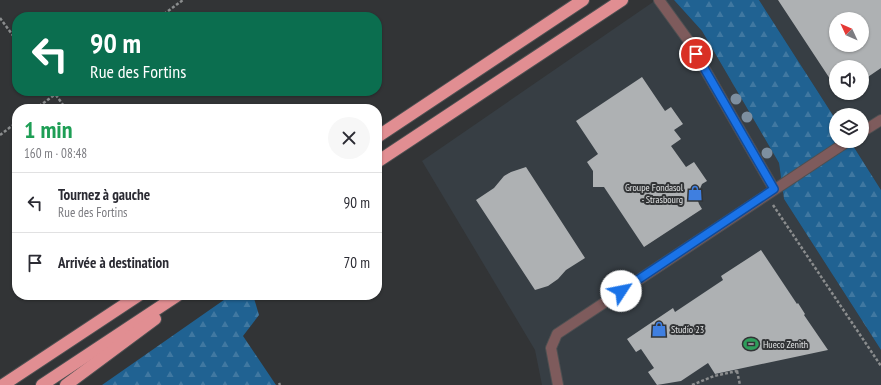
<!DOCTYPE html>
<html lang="fr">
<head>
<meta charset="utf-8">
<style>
	body { margin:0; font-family:"PT Sans Narrow",sans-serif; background:#f7f7f7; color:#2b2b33; height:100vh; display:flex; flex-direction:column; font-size:15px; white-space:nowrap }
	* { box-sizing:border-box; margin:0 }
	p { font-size:13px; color:#7c7c81 }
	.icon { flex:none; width:22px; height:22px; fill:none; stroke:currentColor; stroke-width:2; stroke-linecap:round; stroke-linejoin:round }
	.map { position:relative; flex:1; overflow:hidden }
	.sheet { position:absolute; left:12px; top:104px; width:370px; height:196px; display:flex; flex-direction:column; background:#fff; border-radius:16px; box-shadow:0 1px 3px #0004 }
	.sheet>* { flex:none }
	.top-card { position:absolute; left:12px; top:12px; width:370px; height:84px; border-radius:16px; box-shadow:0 1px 3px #0004; background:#0b6e4f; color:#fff; overflow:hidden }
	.needle { width:26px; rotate:314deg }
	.tools { position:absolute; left:829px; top:12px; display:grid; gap:8px }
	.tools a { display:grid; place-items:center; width:40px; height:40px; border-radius:50%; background:#fff; box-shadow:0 1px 3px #0004; font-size:20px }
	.pin { position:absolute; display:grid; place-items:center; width:34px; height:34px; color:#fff; margin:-17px; border:2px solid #fff; border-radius:50%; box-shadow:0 1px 4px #0007 }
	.me { position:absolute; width:44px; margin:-22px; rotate:56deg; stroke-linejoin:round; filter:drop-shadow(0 0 3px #0008) }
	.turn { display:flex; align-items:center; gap:14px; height:84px; padding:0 12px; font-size:18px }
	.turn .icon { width:52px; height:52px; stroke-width:2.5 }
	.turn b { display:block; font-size:28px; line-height:34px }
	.round { display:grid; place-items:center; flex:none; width:42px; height:42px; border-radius:21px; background:#f7f7f7 }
	.summary { display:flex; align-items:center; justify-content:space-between; height:68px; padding:0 12px }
	h1 { font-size:24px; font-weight:600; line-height:30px; color:#1e9e55 }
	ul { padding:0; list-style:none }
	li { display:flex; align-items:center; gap:12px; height:60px; padding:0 12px; border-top:1px solid #e1e1e2 }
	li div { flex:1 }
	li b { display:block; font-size:15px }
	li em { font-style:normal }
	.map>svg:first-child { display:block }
	.built { fill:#373e44; fill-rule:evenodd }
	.forest { fill:url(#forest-firs) }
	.building { fill:#aeb1b3; fill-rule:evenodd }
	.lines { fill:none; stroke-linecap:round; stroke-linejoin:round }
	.minor-casing { stroke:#4e5052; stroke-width:12 }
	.highway-casing { stroke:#4e5052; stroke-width:14 }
	.path { stroke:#8b8d8e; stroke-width:2.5; stroke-dasharray:3 2; stroke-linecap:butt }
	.minor { stroke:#7e5b5c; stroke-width:10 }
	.highway { stroke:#e18e92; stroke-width:12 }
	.tree { fill:#7d8fa0 }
	.route-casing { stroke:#114b97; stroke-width:10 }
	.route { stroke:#1a73e8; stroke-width:7 }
	.labels { text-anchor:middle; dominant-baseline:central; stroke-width:4; stroke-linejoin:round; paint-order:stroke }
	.poi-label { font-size:10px; fill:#e0e2e3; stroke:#323436; text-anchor:start }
</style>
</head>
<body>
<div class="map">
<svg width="881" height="385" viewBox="0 0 881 385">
	<defs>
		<pattern id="forest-firs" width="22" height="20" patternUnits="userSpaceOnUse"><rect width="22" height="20" fill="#206292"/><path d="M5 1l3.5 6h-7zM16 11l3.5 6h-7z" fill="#4078a1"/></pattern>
	</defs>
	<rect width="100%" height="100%" fill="#323436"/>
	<g class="built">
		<polygon points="656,0 674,0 702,31 779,163 784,199 881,350 881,385 542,385 535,350 422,161"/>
		<path d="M 759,0 L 881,0 L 881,190 L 850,141 L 862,141 L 862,115 L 836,115 L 836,120 ZM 836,19 L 862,19 L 862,45 L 836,45 ZM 836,67 L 862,67 L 862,93 L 836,93 Z"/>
	</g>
	<g class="forest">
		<polygon points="674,0 759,0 836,120 836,141 850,141 881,190 881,350 784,199 779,163 702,31"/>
		<polygon points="231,295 253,295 259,315 243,336 276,385 102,385"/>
	</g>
	<g class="building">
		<path d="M 778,0 L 881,0 L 881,68 L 862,81 L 862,67 L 836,67 L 836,88 ZM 836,19 L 862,19 L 862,45 L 836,45 Z"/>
		<polygon points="642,77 665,111 671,107 683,124 674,130 681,139 671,146 686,167 694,162 707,181 702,184 699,191 697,198 699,204 702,209 644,247 604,187 593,187 593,171 587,162 598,154 576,121"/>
		<polygon points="526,167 585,258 566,270 558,279 548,286 535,290 476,200 494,188 504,176 511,172"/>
		<polygon points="761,250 797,304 798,303 805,314 804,315 828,350 715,374 708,363 681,381 657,385 648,372 654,368 641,349 636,352 627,339 673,308 675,312 723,280 721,276"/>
	</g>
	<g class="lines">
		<g class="minor-casing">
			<g id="minor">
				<polyline points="659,0 688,40 774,189"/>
				<polyline points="862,132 881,120"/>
				<polyline points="558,385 551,348 557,334 848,141"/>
			</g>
		</g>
		<g class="highway-casing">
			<g id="highway">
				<polyline points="377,137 583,0"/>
				<polyline points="377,162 622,0"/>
				<polyline points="3,385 139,295"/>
				<polyline points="42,385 178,295"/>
				<polyline points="66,385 155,319"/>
			</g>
		</g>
		<g class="path">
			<polyline points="160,17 183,0"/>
			<polyline points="0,18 17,41"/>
			<polyline points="53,91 66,109"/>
			<polyline points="35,109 60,91"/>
			<polyline points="0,135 17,122"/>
			<polyline points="773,205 881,366"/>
			<polyline points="737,371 740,385"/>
			<polyline points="279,383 280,385"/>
			<polyline points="692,385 714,376 737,371 737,369"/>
		</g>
		<use href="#minor" class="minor"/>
		<use href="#highway" class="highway"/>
	</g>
	<g class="tree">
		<circle cx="736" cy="99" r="5.5"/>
		<circle cx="747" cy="117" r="5.5"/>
		<circle cx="767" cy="153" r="5.5"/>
	</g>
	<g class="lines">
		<g class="route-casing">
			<polyline id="route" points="621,291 774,189 696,54"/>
		</g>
		<use href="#route" class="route"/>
	</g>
	<defs>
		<g id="shop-bare" transform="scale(1.2)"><path d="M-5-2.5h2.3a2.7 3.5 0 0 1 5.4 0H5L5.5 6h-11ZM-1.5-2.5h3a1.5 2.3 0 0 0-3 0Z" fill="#3f7fe0" stroke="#323436" stroke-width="2.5" paint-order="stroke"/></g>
		<g id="stadium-bare" transform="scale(1.2)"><path d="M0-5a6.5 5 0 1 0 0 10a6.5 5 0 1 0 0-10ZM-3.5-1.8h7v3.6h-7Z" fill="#2e9e5b" stroke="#323436" stroke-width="2.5" paint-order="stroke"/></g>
	</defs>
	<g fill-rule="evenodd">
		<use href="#shop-bare" x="695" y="193"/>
		<use href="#shop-bare" x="659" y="329"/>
		<use href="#stadium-bare" x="751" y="344"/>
	</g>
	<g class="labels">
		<g class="poi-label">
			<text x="683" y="187" text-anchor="end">Groupe Fondasol<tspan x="683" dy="12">- Strasbourg</tspan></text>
			<text x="671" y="329">Studio 23</text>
			<text x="763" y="344">Hueco Zenith</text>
		</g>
	</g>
</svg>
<div class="tools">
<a><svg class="needle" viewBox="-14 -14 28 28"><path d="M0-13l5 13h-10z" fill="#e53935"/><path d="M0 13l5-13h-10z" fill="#7c7c81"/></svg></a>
<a><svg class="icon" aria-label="sound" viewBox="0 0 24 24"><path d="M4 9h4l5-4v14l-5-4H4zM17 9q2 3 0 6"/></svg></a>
<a><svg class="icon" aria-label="layers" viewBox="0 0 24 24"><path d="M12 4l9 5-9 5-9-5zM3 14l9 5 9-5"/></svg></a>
</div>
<div class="pin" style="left:696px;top:54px;background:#d93025"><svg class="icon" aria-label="arrive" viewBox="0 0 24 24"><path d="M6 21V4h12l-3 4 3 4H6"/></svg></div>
<svg class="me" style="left:621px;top:291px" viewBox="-20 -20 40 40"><circle r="19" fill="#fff"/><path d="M0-13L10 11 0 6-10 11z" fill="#1a73e8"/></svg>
<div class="top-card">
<div class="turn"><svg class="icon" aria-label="left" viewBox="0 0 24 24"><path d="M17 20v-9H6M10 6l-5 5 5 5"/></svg><div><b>90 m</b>Rue des Fortins</div></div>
</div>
<section class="sheet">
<div class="summary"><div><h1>1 min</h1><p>160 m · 08:48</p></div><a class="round"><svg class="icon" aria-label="close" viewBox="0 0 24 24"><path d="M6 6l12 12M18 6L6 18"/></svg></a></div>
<ul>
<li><svg class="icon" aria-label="left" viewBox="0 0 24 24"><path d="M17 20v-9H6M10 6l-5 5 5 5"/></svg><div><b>Tournez à gauche</b><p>Rue des Fortins</p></div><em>90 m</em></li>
<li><svg class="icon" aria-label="arrive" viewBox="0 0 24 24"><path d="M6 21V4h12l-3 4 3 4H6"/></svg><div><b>Arrivée à destination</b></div><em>70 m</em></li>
</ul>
</section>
</div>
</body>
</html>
